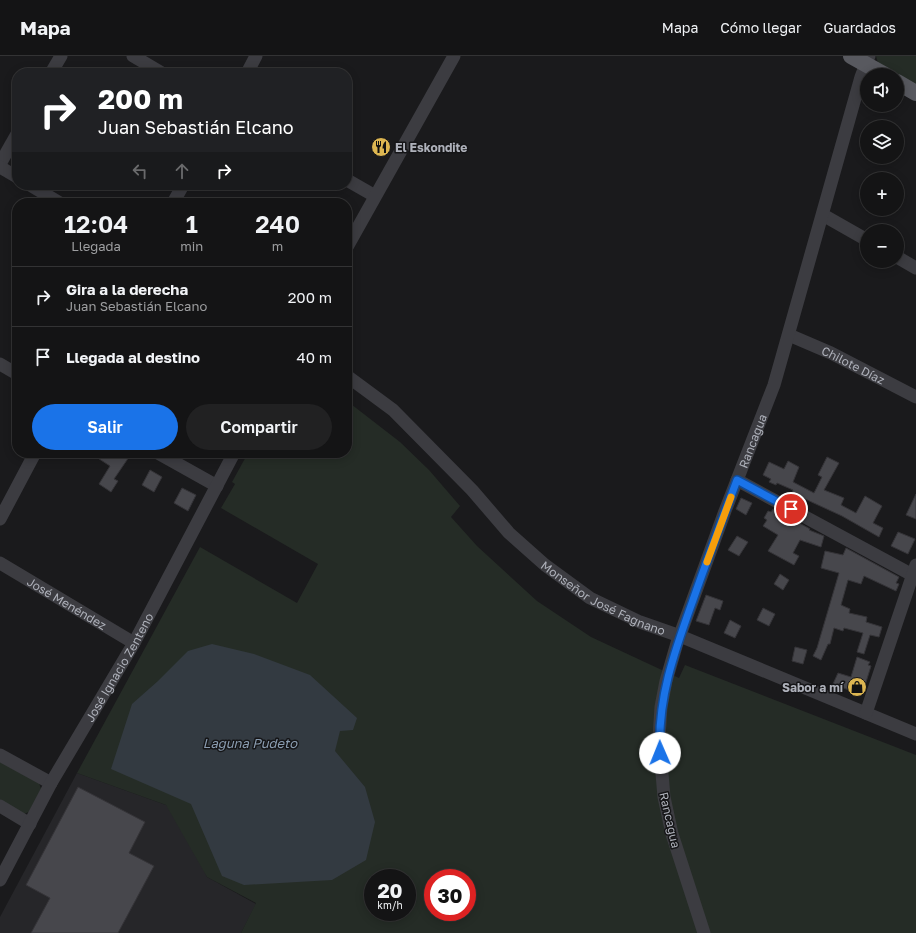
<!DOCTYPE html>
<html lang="es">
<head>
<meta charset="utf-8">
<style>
	body { margin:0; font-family:"Golos Text",sans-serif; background:#212122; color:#f1f3f6; height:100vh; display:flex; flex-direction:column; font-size:15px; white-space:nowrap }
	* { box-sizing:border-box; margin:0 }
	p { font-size:13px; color:#9d9ea0 }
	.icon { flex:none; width:22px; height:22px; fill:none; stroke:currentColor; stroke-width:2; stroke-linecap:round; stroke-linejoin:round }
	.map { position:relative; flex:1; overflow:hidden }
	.details { position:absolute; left:12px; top:142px; width:340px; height:260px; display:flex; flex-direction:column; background:#141415; border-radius:16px; box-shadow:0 2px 10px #0003,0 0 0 1px #333334 }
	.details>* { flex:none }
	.top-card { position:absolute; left:12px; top:12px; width:340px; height:122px; border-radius:16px; box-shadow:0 2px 10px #0003,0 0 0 1px #333334; background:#202124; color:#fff; overflow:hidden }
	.buttons { position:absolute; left:860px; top:12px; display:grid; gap:8px }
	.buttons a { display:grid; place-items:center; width:44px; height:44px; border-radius:50%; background:#141415; box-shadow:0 2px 10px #0003,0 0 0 1px #333334; font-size:20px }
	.speed { position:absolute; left:364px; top:813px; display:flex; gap:8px; font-size:20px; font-weight:700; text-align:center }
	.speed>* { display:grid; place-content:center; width:52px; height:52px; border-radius:50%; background:#141415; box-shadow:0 2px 10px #0003,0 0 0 1px #333334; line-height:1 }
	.speed small { font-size:10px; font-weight:400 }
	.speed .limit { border:6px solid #d22; background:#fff; color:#111 }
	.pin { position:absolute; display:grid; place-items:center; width:34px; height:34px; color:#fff; margin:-17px; border:2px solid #fff; border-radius:50%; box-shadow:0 1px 4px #0007 }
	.me { position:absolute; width:44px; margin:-22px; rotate:359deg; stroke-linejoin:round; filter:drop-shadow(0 0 3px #0008) }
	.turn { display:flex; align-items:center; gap:14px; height:84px; padding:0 20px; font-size:18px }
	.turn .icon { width:52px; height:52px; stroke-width:2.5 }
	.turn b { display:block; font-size:28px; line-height:34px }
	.lanes { display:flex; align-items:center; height:38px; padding:0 20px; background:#0003; justify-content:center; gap:20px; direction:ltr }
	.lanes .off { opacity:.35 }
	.eta { display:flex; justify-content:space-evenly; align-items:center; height:68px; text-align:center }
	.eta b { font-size:24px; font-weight:600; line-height:28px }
	.button { display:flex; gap:8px; margin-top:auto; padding:8px 20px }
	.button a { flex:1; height:46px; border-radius:24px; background:#1a73e8; color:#fff; font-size:16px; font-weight:600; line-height:46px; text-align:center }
	.button a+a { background:#212122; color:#f1f3f6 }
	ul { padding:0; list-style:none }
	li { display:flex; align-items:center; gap:12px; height:60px; padding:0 20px; border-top:1px solid #333334 }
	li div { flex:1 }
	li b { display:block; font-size:15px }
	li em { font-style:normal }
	header { display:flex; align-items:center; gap:24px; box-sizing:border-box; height:56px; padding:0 20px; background:#141415; border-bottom:1px solid #333334 }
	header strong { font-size:19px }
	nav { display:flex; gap:22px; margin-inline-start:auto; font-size:14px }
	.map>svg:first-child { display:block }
	.built { fill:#262629 }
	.green { fill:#252c26; fill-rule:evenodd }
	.water { fill:#333a41 }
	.building { fill:#47474c; stroke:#353438 }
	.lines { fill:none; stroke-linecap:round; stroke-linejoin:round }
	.minor { stroke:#3c3c41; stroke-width:13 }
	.major { stroke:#58595f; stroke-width:16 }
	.route-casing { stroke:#114b97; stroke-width:10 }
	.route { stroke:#1a73e8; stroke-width:7 }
	.slow { stroke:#f59e0b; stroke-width:7 }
	.labels { text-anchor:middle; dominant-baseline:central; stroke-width:3; stroke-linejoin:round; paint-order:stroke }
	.poi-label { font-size:12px; font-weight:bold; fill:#aeb1ba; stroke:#151517; text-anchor:start }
	.street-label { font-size:12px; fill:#aeb1ba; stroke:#151517 }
	.water-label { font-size:13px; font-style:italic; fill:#8a9cb0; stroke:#151517 }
</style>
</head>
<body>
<header>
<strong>Mapa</strong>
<nav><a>Mapa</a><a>Cómo llegar</a><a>Guardados</a></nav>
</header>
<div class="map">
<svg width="916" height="877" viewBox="0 0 916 877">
	<rect width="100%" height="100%" fill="#1a1a1c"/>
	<polygon class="built" points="77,717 177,753 207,821 256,848 241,877 0,877 0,861"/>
	<g class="green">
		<polygon points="876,0 916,0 916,30 879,10"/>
		<path d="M 347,345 L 400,386 L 429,414 L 460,450 L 451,461 L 477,490 L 537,545 L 591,581 L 679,622 L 685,609 L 916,699 L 916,877 L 241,877 L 256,847 L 207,821 L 166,749 L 77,717 L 200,491 L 297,547 L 318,508 L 221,452 L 235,428 L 232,426 L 248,397 L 347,397 ZM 373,822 L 407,822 L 407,856 L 373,856 ZM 433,822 L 467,822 L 467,856 L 433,856 Z"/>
		<polygon points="0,706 39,727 41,733 29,756 21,759 0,747"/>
	</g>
	<polygon class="water" points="212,588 254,598 310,619 357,662 353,674 340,675 335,695 365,731 375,766 366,804 332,824 244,829 222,820 191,748 111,713 132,648 158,625 188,595"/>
	<g class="building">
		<polygon points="90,397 123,397 129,401 114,423 118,425 111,436 99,428 110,410"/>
		<polygon points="827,401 839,407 824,434 844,442 841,449 856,457 865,440 882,450 873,467 883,472 879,481 842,460 792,437 793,434 777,427 776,429 769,426 771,423 763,419 769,406 784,413 788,405 799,411 793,426 814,437 822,421 818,419"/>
		<polygon points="150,414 162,421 154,436 142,429"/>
		<polygon points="182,432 196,439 188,455 174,447"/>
		<polygon points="916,438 916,463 906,459"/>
		<polygon points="741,442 752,447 746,459 736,453"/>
		<polygon points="773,453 794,464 810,473 809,474 824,480 821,491 800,484 793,497 799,500 794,509 768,495 778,479 763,470 767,464 764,462 768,455 771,456"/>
		<polygon points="898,476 915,483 908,498 891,490"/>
		<polygon points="737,480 748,486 739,500 728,494"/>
		<polygon points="846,492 899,521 896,527 899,528 896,535 864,520 861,528 848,524 841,549 850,553 849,557 867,561 866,566 882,571 879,581 870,579 864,598 857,596 863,577 844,572 843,575 834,572 830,588 828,588 821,604 813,600 817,592 839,517 821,512 825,495 843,499"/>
		<polygon points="780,518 789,524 783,534 774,528"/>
		<polygon points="706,539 723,545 720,554 715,552 709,569 696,565"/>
		<polygon points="763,552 775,558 769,570 757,564"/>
		<polygon points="730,564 741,570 735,582 724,577"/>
		<polygon points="795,591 807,594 803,608 792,605"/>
		<polygon points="857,601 870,606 868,609 871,610 862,639 833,628 838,617 851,621"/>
		<polygon points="78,731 145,766 129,797 154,810 118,877 31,877 50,842 26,829"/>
	</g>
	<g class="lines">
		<g class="minor">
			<polyline points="133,0 162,17"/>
			<polyline points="51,17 61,0"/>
			<polyline points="247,17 256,0"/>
			<polyline points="0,108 17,78"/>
			<polyline points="0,111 17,121"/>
			<polyline points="347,124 375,140"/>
			<polyline points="30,129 60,147"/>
			<polyline points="173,147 183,129"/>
			<polyline points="823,159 867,184"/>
			<polyline points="347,191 454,0"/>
			<polyline points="897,201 916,212"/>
			<path id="s1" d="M 789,279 L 831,297 L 916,341"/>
			<polyline points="0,308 17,318"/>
			<path id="s2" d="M 347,320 L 393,354 L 472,434 L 509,477 L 545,509 L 590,542 L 640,566 L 680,580 L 916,678"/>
			<polyline points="158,397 217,430"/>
			<polyline points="737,424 916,521"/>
			<polyline points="0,463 35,397"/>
			<path id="s3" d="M 0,507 L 134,587"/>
			<polyline points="866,657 916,509"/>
			<polyline points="0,699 51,727"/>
			<polyline points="0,750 30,768"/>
			<path id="s4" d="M 0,824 L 51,727 L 134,587 L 234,397"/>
			<path id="s5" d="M 704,877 L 672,778 L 664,741 L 659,682 L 661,651 L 666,625 L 677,587 L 725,455 L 774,329 L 861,21 L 869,0"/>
		</g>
		<g class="major">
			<polyline points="851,0 885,19"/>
			<polyline points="897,26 916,37"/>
		</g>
	</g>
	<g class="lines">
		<g class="route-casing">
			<path id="route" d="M 660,697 C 657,643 675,594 693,544 C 707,504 722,464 737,424 L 791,453"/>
		</g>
		<use href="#route" class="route"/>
		<polyline class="slow" points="707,506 731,441"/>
	</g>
	<defs>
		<g id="restaurant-disc" transform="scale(1)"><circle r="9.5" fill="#ddb651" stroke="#151517"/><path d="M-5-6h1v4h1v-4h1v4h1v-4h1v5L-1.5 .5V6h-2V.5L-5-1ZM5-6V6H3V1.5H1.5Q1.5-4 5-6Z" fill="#111"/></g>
		<g id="shop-disc" transform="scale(1)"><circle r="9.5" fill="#ddb651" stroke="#151517"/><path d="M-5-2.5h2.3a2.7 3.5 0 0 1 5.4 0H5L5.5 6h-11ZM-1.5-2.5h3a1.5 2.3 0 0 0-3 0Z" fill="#111"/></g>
	</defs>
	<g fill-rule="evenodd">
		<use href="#restaurant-disc" x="381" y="91"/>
		<use href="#shop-disc" x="857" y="631"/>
	</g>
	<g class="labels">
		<g class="poi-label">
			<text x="395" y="91">El Eskondite</text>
			<text x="843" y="631" text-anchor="end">Sabor a mí</text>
		</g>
		<g class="street-label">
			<text stroke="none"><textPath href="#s1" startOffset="71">Chilote Díaz</textPath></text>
			<text stroke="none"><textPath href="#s5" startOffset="514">Rancagua</textPath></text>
			<text stroke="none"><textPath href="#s2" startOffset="342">Monseñor José Fagnano</textPath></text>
			<text stroke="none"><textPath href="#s3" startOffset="78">José Menéndez</textPath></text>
			<text stroke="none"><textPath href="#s4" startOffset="244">José Ignacio Zenteno</textPath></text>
			<text transform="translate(670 764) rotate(77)">Rancagua</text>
		</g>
		<g class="water-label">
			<text x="250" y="687">Laguna Pudeto</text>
		</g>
	</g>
</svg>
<div class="buttons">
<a><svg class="icon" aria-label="sound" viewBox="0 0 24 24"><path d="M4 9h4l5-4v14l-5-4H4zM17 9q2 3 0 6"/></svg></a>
<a><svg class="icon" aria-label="layers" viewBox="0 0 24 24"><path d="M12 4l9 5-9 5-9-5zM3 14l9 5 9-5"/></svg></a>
<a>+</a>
<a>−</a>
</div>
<div class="speed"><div>20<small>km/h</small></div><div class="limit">30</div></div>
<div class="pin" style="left:791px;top:453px;background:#d93025"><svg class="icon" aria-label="arrive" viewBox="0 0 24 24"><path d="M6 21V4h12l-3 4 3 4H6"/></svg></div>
<svg class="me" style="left:660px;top:697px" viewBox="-20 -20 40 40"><circle r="19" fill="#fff"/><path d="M0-13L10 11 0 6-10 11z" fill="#1a73e8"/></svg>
<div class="top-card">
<div class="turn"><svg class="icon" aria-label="right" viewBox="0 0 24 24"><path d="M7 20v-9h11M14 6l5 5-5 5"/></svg><div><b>200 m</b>Juan Sebastián Elcano</div></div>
<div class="lanes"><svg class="icon off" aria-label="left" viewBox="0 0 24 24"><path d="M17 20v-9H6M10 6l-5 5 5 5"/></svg><svg class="icon off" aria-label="ahead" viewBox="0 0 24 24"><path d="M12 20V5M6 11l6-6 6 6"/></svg><svg class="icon" aria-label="right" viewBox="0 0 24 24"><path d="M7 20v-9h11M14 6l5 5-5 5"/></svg></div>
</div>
<section class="details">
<div class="eta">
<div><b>12:04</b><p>Llegada</p></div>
<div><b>1</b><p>min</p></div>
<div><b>240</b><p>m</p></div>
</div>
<ul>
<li><svg class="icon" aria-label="right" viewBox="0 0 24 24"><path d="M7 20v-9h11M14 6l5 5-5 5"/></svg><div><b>Gira a la derecha</b><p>Juan Sebastián Elcano</p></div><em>200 m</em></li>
<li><svg class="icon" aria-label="arrive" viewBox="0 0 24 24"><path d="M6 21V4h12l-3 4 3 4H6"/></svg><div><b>Llegada al destino</b></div><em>40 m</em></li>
</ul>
<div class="button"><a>Salir</a><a>Compartir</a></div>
</section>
</div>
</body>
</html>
